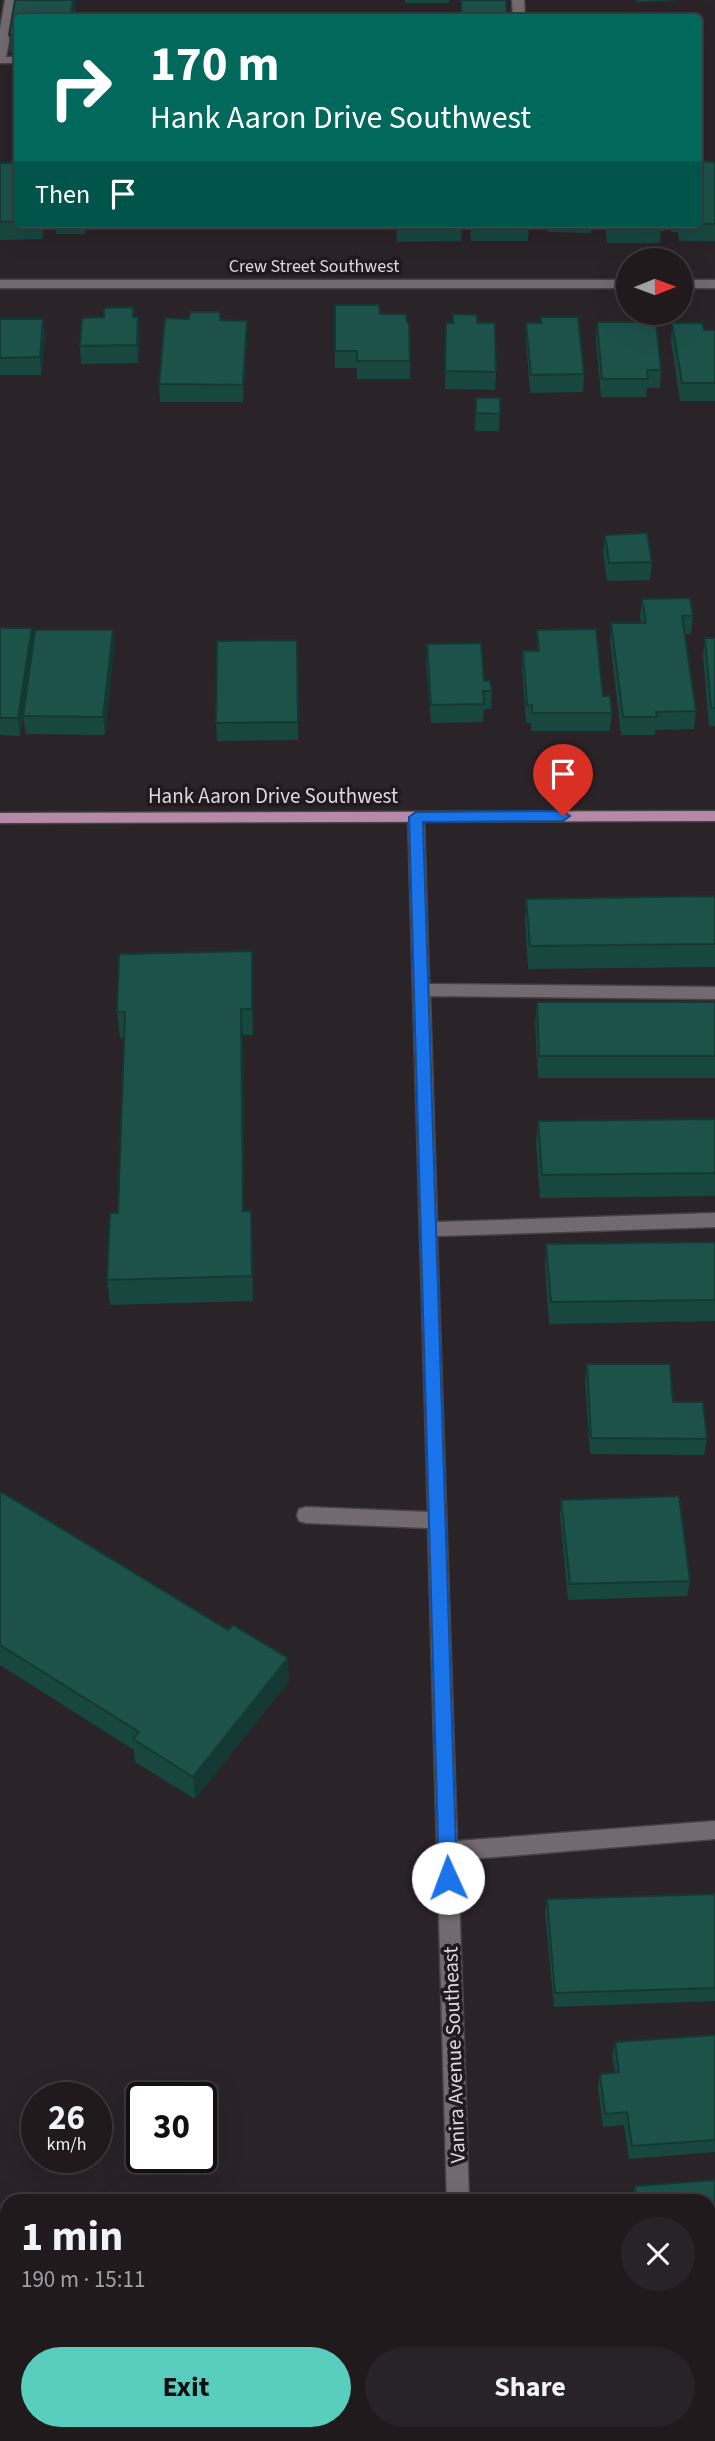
<!DOCTYPE html>
<html lang="en">
<head>
<meta charset="utf-8">
<style>
	body { margin:0; font-family:"Source Sans 3",sans-serif; background:#282326; color:#f1f3f6; height:100vh; display:flex; flex-direction:column; font-size:26px; white-space:nowrap }
	* { box-sizing:border-box; margin:0 }
	p { font-size:23px; color:#a2a1a4 }
	.icon { flex:none; width:38px; height:38px; fill:none; stroke:currentColor; stroke-width:2; stroke-linecap:round; stroke-linejoin:round }
	.map { position:relative; flex:1; overflow:hidden }
	.panel { position:absolute; left:0px; top:2194px; width:716px; height:247px; display:flex; flex-direction:column; background:#201a1d; border-radius:21px 21px 0 0; box-shadow:0 7px 28px #0002,0 0 0 2px #3d383b }
	.panel>* { flex:none }
	.guide { position:absolute; left:14px; top:14px; width:688px; height:214px; border-radius:7px; box-shadow:0 7px 28px #0002,0 0 0 2px #3d383b; background:#00695c; color:#fff; overflow:hidden }
	.needle { width:46px; rotate:89deg }
	.controls { position:absolute; left:616px; top:248px; display:grid; gap:14px }
	.controls a { display:grid; place-items:center; width:77px; height:77px; border-radius:50%; background:#201a1d; box-shadow:0 7px 28px #0002,0 0 0 2px #3d383b; font-size:35px }
	.speed { position:absolute; left:21px; top:2082px; display:flex; gap:14px; font-size:35px; font-weight:700; text-align:center }
	.speed>* { display:grid; place-content:center; width:91px; height:91px; border-radius:50%; background:#201a1d; box-shadow:0 7px 28px #0002,0 0 0 2px #3d383b; line-height:1 }
	.speed small { font-size:18px; font-weight:400 }
	.speed .limit { border:4px solid #111; border-radius:10px; background:#fff; color:#111 }
	.pin { position:absolute; display:grid; place-items:center; width:60px; height:60px; color:#fff; margin:-72px -30px; border-radius:50% 50% 50% 0; rotate:-45deg; box-shadow:0 0 7px #0007 }
	.pin .icon { rotate:45deg }
	.me { position:absolute; width:77px; margin:-38px; rotate:358deg; stroke-linejoin:round; filter:drop-shadow(0 0 5px #0008) }
	.turn { display:flex; align-items:center; gap:24px; height:147px; padding:0 21px; font-size:32px }
	.turn .icon { width:91px; height:91px; stroke-width:2.5 }
	.turn b { display:block; font-size:49px; line-height:60px }
	.then { display:flex; align-items:center; height:66px; padding:0 21px; background:#0003; gap:14px; font-size:26px }
	.round { display:grid; place-items:center; flex:none; width:74px; height:74px; border-radius:37px; background:#282326 }
	.headline { display:flex; align-items:center; justify-content:space-between; height:119px; padding:0 21px }
	h1 { font-size:42px; font-weight:700; line-height:52px }
	.button { display:flex; gap:14px; margin-top:auto; padding:14px 21px }
	.button a { flex:1; height:80px; border-radius:42px; background:#5acebe; color:#111; font-size:28px; font-weight:700; line-height:80px; text-align:center }
	.button a+a { background:#282326; color:#f1f3f6 }
	.map>svg:first-child { display:block }
	.lines { fill:none; stroke-linecap:round; stroke-linejoin:round }
	.minor-casing { stroke:#474245; stroke-width:3 }
	.major-casing { stroke:#474245; stroke-width:3 }
	.minor { fill:#726a6f; fill-rule:evenodd }
	.major { fill:#b68aa7; fill-rule:evenodd }
	.wall { fill:#184740 }
	.shaded-wall { fill:#143934 }
	.building { fill:#1c524a; stroke:#143934; stroke-width:2 }
	.route { fill:#1a73e8; stroke:#114b97; stroke-width:2 }
	.labels { text-anchor:middle; dominant-baseline:central; stroke-width:7; stroke-linejoin:round; paint-order:stroke }
	.far-street-label { font-size:18px; fill:#dfdadd; stroke:#20191e }
	.street-label { font-size:21px; fill:#dfdadd; stroke:#20191e }
</style>
</head>
<body>
<div class="map">
<svg width="715" height="2441" viewBox="0 0 715 2441">
	<rect width="100%" height="100%" fill="#2a2327"/>
	<g class="lines">
		<g class="minor-casing">
			<g id="minor">
				<polygon points="5,0 17,0 6,57 18,57 18,63 0,63 0,29"/>
				<polygon points="512,0 524,0 525,18 513,18"/>
				<rect x="0" y="280" width="628" height="8"/>
				<rect x="681" y="280" width="34" height="8"/>
				<polygon points="416,812 424,817 429,984 715,987 715,999 430,996 437,1222 715,1213 715,1227 437,1236 457,1841 715,1821 715,1839 458,1860 469,2202 447,2202 428,1528 306,1523 299,1521 297,1515 299,1509 306,1507 428,1512 408,817"/>
				<rect x="454" y="2434" width="24" height="7"/>
			</g>
		</g>
		<g class="major-casing">
			<polygon id="major" points="715,811 715,821 0,823 0,813"/>
		</g>
		<use href="#minor" class="minor"/>
		<use href="#major" class="major"/>
	</g>
	<g class="wall">
		<polygon points="15,0 75,0 75,16 18,18 18,52 10,52 9,35"/>
		<rect x="405" y="0" width="44" height="3"/>
		<polygon points="636,0 683,0 637,2"/>
		<polygon points="715,162 715,241 679,241 678,232 671,232 670,224 698,224"/>
		<polygon points="0,163 18,163 18,224 44,224 43,239 0,240"/>
		<polygon points="55,224 126,224 126,228 86,228 85,234 56,234"/>
		<polygon points="172,224 206,224 206,225"/>
		<polygon points="242,224 291,224 291,229 243,229"/>
		<polygon points="396,224 462,224 461,241 397,242"/>
		<polygon points="470,224 529,224 528,241 471,241"/>
		<polygon points="547,224 592,224 591,233 547,232"/>
		<polygon points="605,224 664,224 664,231 661,231 660,243 607,243"/>
		<polygon points="335,305 380,314 410,361 410,379 357,379 357,368 335,368"/>
		<polygon points="134,317 139,335 138,363 81,364 80,346"/>
		<polygon points="541,317 584,374 583,392 530,393 526,341 526,323 540,323"/>
		<polygon points="0,319 43,319 45,336 41,375 0,375"/>
		<polygon points="220,320 247,321 247,338 243,402 160,402 159,384"/>
		<polygon points="597,322 661,370 660,388 647,388 646,397 601,397 596,340"/>
		<polygon points="446,323 477,323 496,372 495,390 445,389"/>
		<polygon points="672,323 704,330 715,330 715,401 680,401 671,341"/>
		<polygon points="476,398 500,398 499,431 475,431"/>
		<polygon points="605,535 652,562 650,580 607,581 603,552"/>
		<polygon points="642,599 693,616 691,634 684,634 696,711 694,729 655,730 655,735 621,735 610,641 611,623 641,623 640,617"/>
		<polygon points="0,628 33,643 114,648 105,735 26,734 23,716 25,705 20,736 0,735"/>
		<polygon points="537,630 603,696 612,713 610,731 531,731 531,723 526,723 522,669 523,651 537,651"/>
		<polygon points="705,638 715,638 715,726 709,726 703,656"/>
		<polygon points="297,640 298,740 217,741 216,723"/>
		<polygon points="427,644 484,681 492,691 491,709 484,709 483,722 431,723 426,662"/>
		<polygon points="715,896 715,967 528,969 525,922 526,899"/>
		<polygon points="253,977 253,1035 243,1035 244,1211 252,1236 253,1301 110,1305 107,1280 118,1213 124,1038 120,1038 117,1012"/>
		<polygon points="537,1002 715,1002 715,1078 538,1078 535,1024"/>
		<polygon points="715,1119 715,1196 540,1198 536,1143 538,1121"/>
		<polygon points="715,1242 715,1321 549,1324 545,1266 546,1244"/>
		<polygon points="587,1364 673,1402 707,1439 704,1455 590,1454 585,1380"/>
		<polygon points="0,1491 289,1681 195,1799 135,1762 134,1750 0,1665"/>
		<polygon points="561,1500 690,1581 687,1596 568,1600 560,1516"/>
		<polygon points="715,1894 715,2001 554,2007 545,1913 547,1899"/>
		<polygon points="715,2035 715,2152 629,2159 624,2125 603,2127 598,2087 600,2074 615,2073 612,2056 615,2042"/>
		<polygon points="715,2180 715,2303 709,2303 709,2202 633,2202 632,2199 635,2186"/>
		<polygon points="646,2434 709,2434 715,2441 646,2441"/>
	</g>
	<g class="shaded-wall">
		<polygon points="72,0 75,0 74,18 70,18"/>
		<polygon points="41,224 44,224 43,239"/>
		<polygon points="138,317 139,335 138,363 137,345"/>
		<polygon points="43,319 45,336 41,375 40,357"/>
		<polygon points="247,321 247,338 243,402 243,385"/>
		<polygon points="32,628 34,646 20,736 18,718"/>
		<polygon points="113,630 114,648 105,735 103,717"/>
		<polygon points="252,951 253,977 253,1035 252,1009"/>
		<polygon points="241,1009 243,1035 244,1236 243,1211"/>
		<polygon points="251,1211 252,1236 253,1301 252,1276"/>
		<polygon points="288,1658 289,1681 195,1799 193,1777"/>
	</g>
	<g class="building">
		<polygon points="15,0 73,0 70,18 18,18 18,35 9,35"/>
		<polygon points="461,0 506,0 507,18 462,18"/>
		<polygon points="698,161 715,162 715,224 698,224"/>
		<rect x="0" y="163" width="18" height="59"/>
		<polygon points="608,224 662,224 662,225 608,226"/>
		<polygon points="335,305 379,305 380,314 406,314 407,322 409,322 410,361 357,361 357,351 335,351"/>
		<polygon points="133,307 133,317 138,317 137,345 80,346 82,318 104,317 104,308"/>
		<polygon points="190,312 220,312 220,320 247,321 243,385 159,384 165,318 189,319"/>
		<polygon points="453,314 477,315 477,323 495,323 496,372 445,371 446,323 453,323"/>
		<polygon points="541,317 578,317 584,374 531,375 526,323 541,323"/>
		<polygon points="0,319 43,319 40,357 0,358"/>
		<polygon points="597,322 656,322 661,370 647,370 648,379 602,379"/>
		<polygon points="672,323 702,323 704,330 715,330 715,383 682,383"/>
		<polygon points="476,398 500,398 500,414 476,413"/>
		<polygon points="647,533 652,562 609,563 605,535"/>
		<polygon points="690,598 693,616 682,616 696,711 656,712 657,717 623,717 611,623 646,623 642,599"/>
		<polygon points="0,628 32,628 18,718 0,718"/>
		<polygon points="596,629 603,696 610,696 612,713 532,713 532,705 527,705 523,651 539,651 537,630"/>
		<polygon points="35,630 113,630 103,717 23,716"/>
		<polygon points="705,638 715,638 715,708 711,708"/>
		<polygon points="297,640 298,722 216,723 217,641"/>
		<polygon points="481,643 484,681 490,681 492,691 483,691 484,704 431,705 427,644"/>
		<polygon points="715,896 715,944 530,946 526,899"/>
		<polygon points="252,951 252,1009 241,1009 243,1211 251,1211 252,1276 107,1280 110,1213 118,1213 125,1012 117,1012 119,954"/>
		<polygon points="537,1002 715,1002 715,1056 539,1056"/>
		<polygon points="715,1119 715,1173 542,1175 538,1121"/>
		<polygon points="715,1242 715,1300 551,1302 546,1244"/>
		<polygon points="587,1364 670,1364 673,1402 703,1402 707,1439 591,1438"/>
		<polygon points="0,1491 228,1630 233,1625 288,1658 193,1777 133,1739 139,1732 0,1645"/>
		<polygon points="679,1496 690,1581 570,1584 561,1500"/>
		<polygon points="715,1894 715,1988 555,1993 547,1899"/>
		<polygon points="715,2035 715,2140 632,2146 627,2112 605,2114 600,2074 619,2072 615,2042"/>
		<polygon points="715,2180 715,2291 709,2292 709,2202 637,2202 635,2186"/>
		<polygon points="709,2398 715,2398 715,2441 650,2441 650,2434 709,2434"/>
	</g>
	<polygon class="route" points="563,811 570,816 563,821 423,822 457,1878 455,1884 448,1887 441,1884 439,1878 409,817 416,812"/>
	<g class="labels">
		<g class="far-street-label">
			<text x="314" y="266">Crew Street Southwest</text>
		</g>
		<g class="street-label">
			<text x="273" y="796">Hank Aaron Drive Southwest</text>
			<text transform="translate(454 2055) rotate(-92)">Vanira Avenue Southeast</text>
		</g>
	</g>
</svg>
<div class="controls">
<a><svg class="needle" viewBox="-14 -14 28 28"><path d="M0-13l5 13h-10z" fill="#e53935"/><path d="M0 13l5-13h-10z" fill="#a2a1a4"/></svg></a>
</div>
<div class="speed"><div>26<small>km/h</small></div><div class="limit">30</div></div>
<div class="pin" style="left:563px;top:816px;background:#d93025"><svg class="icon" aria-label="arrive" viewBox="0 0 24 24"><path d="M6 21V4h12l-3 4 3 4H6"/></svg></div>
<svg class="me" style="left:448px;top:1878px" viewBox="-20 -20 40 40"><circle r="19" fill="#fff"/><path d="M0-13L10 11 0 6-10 11z" fill="#1a73e8"/></svg>
<div class="guide">
<div class="turn"><svg class="icon" aria-label="right" viewBox="0 0 24 24"><path d="M7 20v-9h11M14 6l5 5-5 5"/></svg><div><b>170 m</b>Hank Aaron Drive Southwest</div></div>
<div class="then">Then<svg class="icon" aria-label="arrive" viewBox="0 0 24 24"><path d="M6 21V4h12l-3 4 3 4H6"/></svg></div>
</div>
<section class="panel">
<div class="headline"><div><h1>1 min</h1><p>190 m · 15:11</p></div><a class="round"><svg class="icon" aria-label="close" viewBox="0 0 24 24"><path d="M6 6l12 12M18 6L6 18"/></svg></a></div>
<div class="button"><a>Exit</a><a>Share</a></div>
</section>
</div>
</body>
</html>
